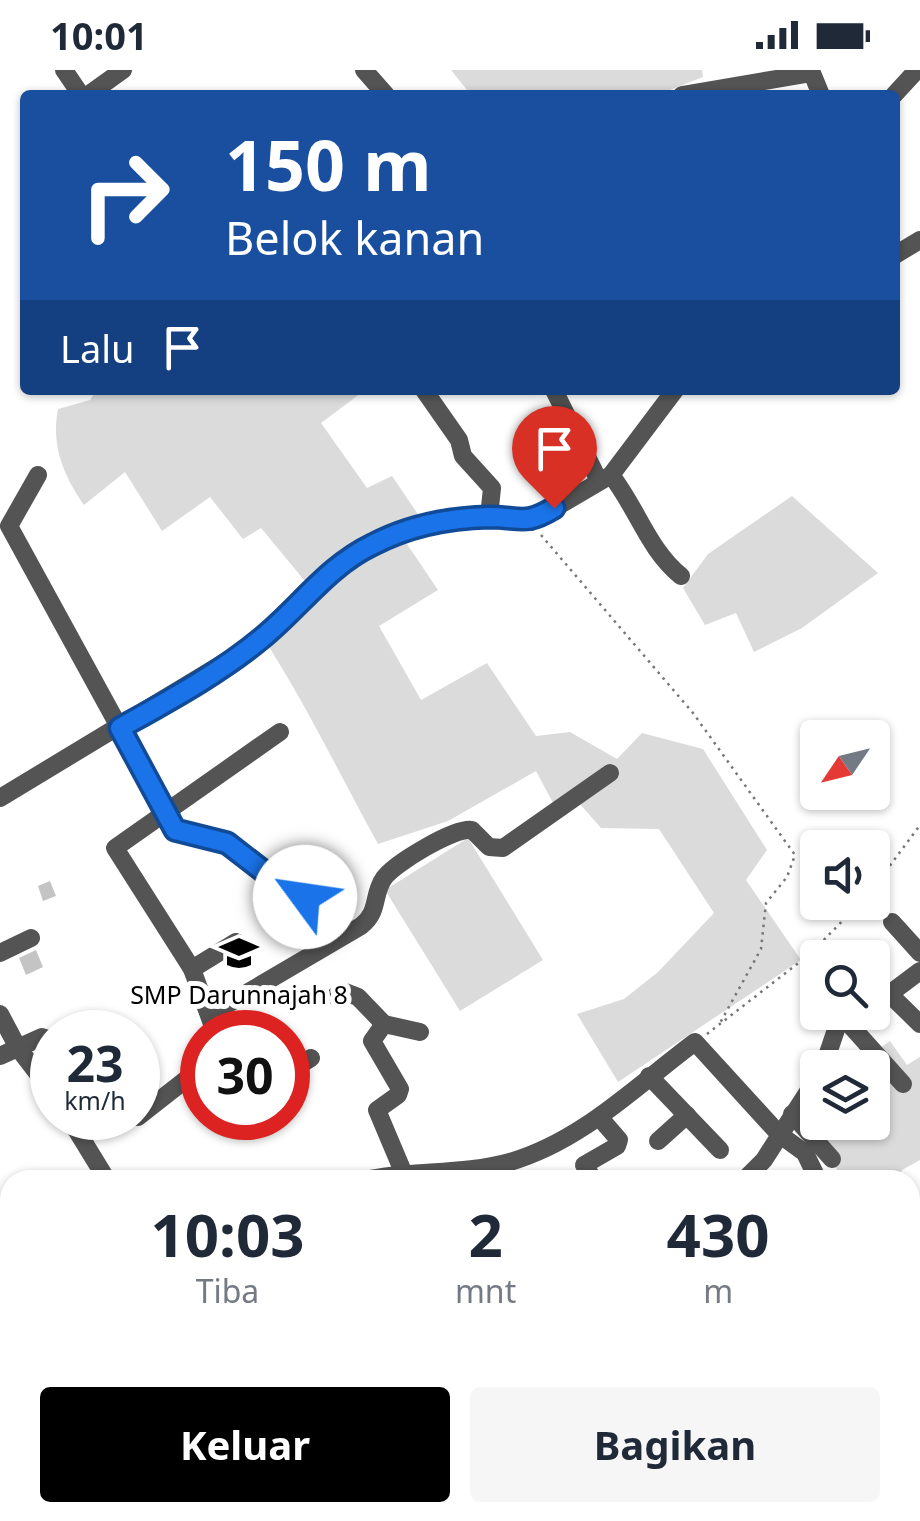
<!DOCTYPE html>
<html lang="id">
<head>
<meta charset="utf-8">
<style>
	body { margin:0; font-family:"Noto Sans",sans-serif; background:#f6f6f7; color:#1f2937; height:100vh; display:flex; flex-direction:column; font-size:38px; white-space:nowrap }
	* { box-sizing:border-box; margin:0 }
	p { font-size:32px; color:#747a83 }
	.icon { flex:none; width:55px; height:55px; fill:none; stroke:currentColor; stroke-width:2; stroke-linecap:round; stroke-linejoin:round }
	.map { position:relative; flex:1; overflow:hidden }
	.drawer { position:absolute; left:0px; top:1100px; width:920px; height:352px; display:flex; flex-direction:column; background:#fff; border-radius:30px 30px 0 0; box-shadow:0 2px 8px #0004 }
	.drawer>* { flex:none }
	.banner { position:absolute; left:20px; top:20px; width:880px; height:305px; border-radius:10px; box-shadow:0 2px 8px #0004; background:#1a4fa0; color:#fff; overflow:hidden }
	.needle { width:65px; rotate:235deg }
	.tools { position:absolute; left:800px; top:650px; display:grid; gap:20px }
	.tools a { display:grid; place-items:center; width:90px; height:90px; border-radius:10px; background:#fff; box-shadow:0 2px 8px #0004; font-size:50px }
	.speed { position:absolute; left:30px; top:940px; display:flex; gap:20px; font-size:50px; font-weight:700; text-align:center }
	.speed>* { display:grid; place-content:center; width:130px; height:130px; border-radius:50%; background:#fff; box-shadow:0 2px 8px #0004; line-height:1 }
	.speed small { font-size:25px; font-weight:400 }
	.speed .limit { border:15px solid #d22; background:#fff; color:#111 }
	.pin { position:absolute; display:grid; place-items:center; width:85px; height:85px; color:#fff; margin:-102px -42px; border-radius:50% 50% 50% 0; rotate:-45deg; box-shadow:0 0 10px #0007 }
	.pin .icon { rotate:45deg }
	.me { position:absolute; width:110px; margin:-55px; rotate:301deg; stroke-linejoin:round; filter:drop-shadow(0 0 8px #0008) }
	.turn { display:flex; align-items:center; gap:35px; height:210px; padding:0 40px; font-size:45px }
	.turn .icon { width:130px; height:130px; stroke-width:2.5 }
	.turn b { display:block; font-size:70px; line-height:85px }
	.then { display:flex; align-items:center; height:95px; padding:0 40px; background:#0003; gap:20px; font-size:38px }
	.eta { display:flex; justify-content:space-evenly; align-items:center; height:170px; text-align:center }
	.eta b { font-size:60px; font-weight:700; line-height:70px }
	.primary-button { display:flex; gap:20px; margin-top:auto; padding:20px 40px }
	.primary-button a { flex:1; height:115px; border-radius:10px; background:#000; color:#fff; font-size:40px; font-weight:700; line-height:115px; text-align:center }
	.primary-button a+a { background:#f6f6f7; color:#1f2937 }
	.status { display:flex; justify-content:space-between; align-items:center; height:70px; padding:0 50px; background:#fff; direction:ltr }
	.status svg { height:28px; fill:currentColor }
	.map>svg:first-child { display:block }
	.green { fill:#dbdbdb }
	.building { fill:#c4c4c4 }
	.lines { fill:none; stroke-linecap:round; stroke-linejoin:round }
	.path { stroke:#767676; stroke-width:2.5; stroke-dasharray:2.5 5; stroke-linecap:butt }
	.minor { stroke:#545454; stroke-width:18 }
	.route-casing { stroke:#114b97; stroke-width:25 }
	.route { stroke:#1a73e8; stroke-width:18 }
	.labels { text-anchor:middle; dominant-baseline:central; stroke-width:10; stroke-linejoin:round; paint-order:stroke }
	.poi-label { font-size:25px; fill:#000; stroke:#fff }
</style>
</head>
<body>
<div class="status"><b>10:01</b><svg viewBox="0 0 49 12"><path d="M0 12V9h3v3zM5 12V6h3v6zM10 12V3h3v9zM15 12V0h3v12zM26 1h20v11H26zM47 4h2v5h-2z"/></svg></div>
<div class="map">
<svg width="920" height="1451" viewBox="0 0 920 1451">
	<rect width="100%" height="100%" fill="#fff"/>
	<g class="green">
		<polygon points="451,0 702,0 703,7 657,25 471,25"/>
		<path d="M 97,320 L 365,320 L 321,353 L 367,418 L 392,406 L 432,465 L 405,471 L 438,520 L 379,556 L 421,630 L 487,593 L 536,666 L 570,662 L 617,689 L 642,663 L 703,679 L 767,780 L 746,810 L 801,890 L 618,1012 L 577,944 L 624,929 L 658,902 L 714,843 L 659,759 L 601,758 L 573,726 L 553,733 L 536,701 L 448,751 L 378,774 C 340,705 307,636 264,569 L 309,516 L 261,458 L 243,469 L 210,427 L 162,461 L 125,402 L 84,435 C 63,405 51,375 58,339 L 90,330 Z"/>
		<polygon points="792,426 878,503 802,558 754,582 736,543 705,555 683,518 708,484"/>
		<polygon points="468,768 543,890 460,941 385,820"/>
		<polygon points="890,971 907,995 920,987 920,1090 902,1100 899,1110 840,1110 840,1104 804,1046 817,1036 818,1052 872,1052 872,998 852,997"/>
		<polygon points="10,1286 10,1442 358,1442 371,1451 0,1451 0,1293"/>
		<polygon points="442,1442 597,1443 599,1451 430,1451"/>
	</g>
	<g class="building">
		<polygon points="50,811 56,826 43,831 38,816"/>
		<polygon points="36,880 43,897 26,905 19,888"/>
	</g>
	<g class="lines">
		<g class="path">
			<polyline points="541,465 693,643 795,785 787,807 766,833 761,879 720,953"/>
			<polyline points="872,820 920,755"/>
			<polyline points="707,964 810,884 861,832"/>
		</g>
		<g class="minor">
			<polyline points="64,0 81,25"/>
			<polyline points="364,0 386,25"/>
			<polyline points="88,25 123,0"/>
			<polyline points="682,25 812,3 821,25"/>
			<polyline points="894,25 917,0"/>
			<polyline points="895,185 920,170"/>
			<polyline points="424,320 459,370 463,386 492,418 489,447"/>
			<polyline points="554,320 599,411"/>
			<polyline points="38,405 9,456 175,759 227,773 276,811 305,827"/>
			<path d="M 611,405 C 637,438 648,479 681,506"/>
			<polyline points="0,728 258,572 339,495 366,477 396,463 445,451 489,447 531,452 611,405 675,320"/>
			<polyline points="892,852 920,883"/>
			<polyline points="0,883 31,868"/>
			<polyline points="192,899 236,872"/>
			<polyline points="872,907 920,954"/>
			<polyline points="892,922 920,901"/>
			<polyline points="335,926 345,922 358,927 384,954"/>
			<polyline points="0,944 18,978 52,1022"/>
			<path d="M 211,944 L 361,856 C 380,841 372,825 384,808 C 395,793 455,757 472,760 L 489,777 L 503,778 L 610,703"/>
			<polyline points="841,945 903,1014"/>
			<polyline points="215,962 192,899 115,778 280,662"/>
			<polyline points="0,986 42,967 52,970"/>
			<polyline points="823,998 842,942"/>
			<polyline points="288,1002 311,988"/>
			<polyline points="649,1006 720,1080"/>
			<polyline points="792,1044 832,1089"/>
			<polyline points="138,1047 189,1007 202,989"/>
			<polyline points="69,1048 107,1110"/>
			<polyline points="871,1052 878,1060"/>
			<polyline points="658,1071 687,1045"/>
			<polyline points="404,1104 377,1040 398,1025 400,1019 372,971 384,954 420,962"/>
			<path d="M 365,1110 C 412,1100 463,1105 510,1092 C 582,1071 636,1016 695,972 L 779,1064 L 805,1083 L 818,1110"/>
			<polyline points="594,1110 584,1095 617,1076 619,1070 600,1048"/>
			<polyline points="744,1110 764,1090 818,1006"/>
			<polyline points="910,1175 920,1181"/>
			<polyline points="910,1283 920,1284"/>
			<polyline points="366,1442 378,1451"/>
			<polyline points="547,1442 557,1451"/>
			<polyline points="619,1442 628,1451"/>
			<polyline points="692,1442 701,1451"/>
			<polyline points="771,1442 780,1451"/>
			<polyline points="460,1451 475,1442"/>
			<polyline points="489,1451 504,1442"/>
			<polyline points="593,1451 607,1442"/>
		</g>
	</g>
	<g class="lines">
		<g class="route-casing">
			<path id="route" d="M 305,827 L 276,811 L 227,773 L 175,760 L 120,658 C 168,631 220,603 262,568 C 299,538 328,496 372,475 C 408,456 448,448 489,447 C 521,447 524,456 554,438"/>
		</g>
		<use href="#route" class="route"/>
	</g>
	<defs>
		<g id="school-bare" transform="scale(3)"><path d="M0-5L7-2L0 1L-7-2ZM-4 1L0 2.5L4 1V4Q0 6-4 4Z" fill="#000" stroke="#fff" stroke-width="2.5" paint-order="stroke"/></g>
	</defs>
	<g fill-rule="evenodd">
		<use href="#school-bare" x="239" y="883"/>
	</g>
	<g class="labels">
		<g class="poi-label">
			<text x="239" y="924">SMP Darunnajah 8</text>
		</g>
	</g>
</svg>
<div class="tools">
<a><svg class="needle" viewBox="-14 -14 28 28"><path d="M0-13l5 13h-10z" fill="#e53935"/><path d="M0 13l5-13h-10z" fill="#747a83"/></svg></a>
<a><svg class="icon" aria-label="sound" viewBox="0 0 24 24"><path d="M4 9h4l5-4v14l-5-4H4zM17 9q2 3 0 6"/></svg></a>
<a><svg class="icon" aria-label="search" viewBox="0 0 24 24"><circle cx="10" cy="10" r="6"/><path d="M15 15l6 6"/></svg></a>
<a><svg class="icon" aria-label="layers" viewBox="0 0 24 24"><path d="M12 4l9 5-9 5-9-5zM3 14l9 5 9-5"/></svg></a>
</div>
<div class="speed"><div>23<small>km/h</small></div><div class="limit">30</div></div>
<div class="pin" style="left:554px;top:438px;background:#d93025"><svg class="icon" aria-label="arrive" viewBox="0 0 24 24"><path d="M6 21V4h12l-3 4 3 4H6"/></svg></div>
<svg class="me" style="left:305px;top:827px" viewBox="-20 -20 40 40"><circle r="19" fill="#fff"/><path d="M0-13L10 11 0 6-10 11z" fill="#1a73e8"/></svg>
<div class="banner">
<div class="turn"><svg class="icon" aria-label="right" viewBox="0 0 24 24"><path d="M7 20v-9h11M14 6l5 5-5 5"/></svg><div><b>150 m</b>Belok kanan</div></div>
<div class="then">Lalu<svg class="icon" aria-label="arrive" viewBox="0 0 24 24"><path d="M6 21V4h12l-3 4 3 4H6"/></svg></div>
</div>
<section class="drawer">
<div class="eta">
<div><b>10:03</b><p>Tiba</p></div>
<div><b>2</b><p>mnt</p></div>
<div><b>430</b><p>m</p></div>
</div>
<div class="primary-button"><a>Keluar</a><a>Bagikan</a></div>
</section>
</div>
</body>
</html>
